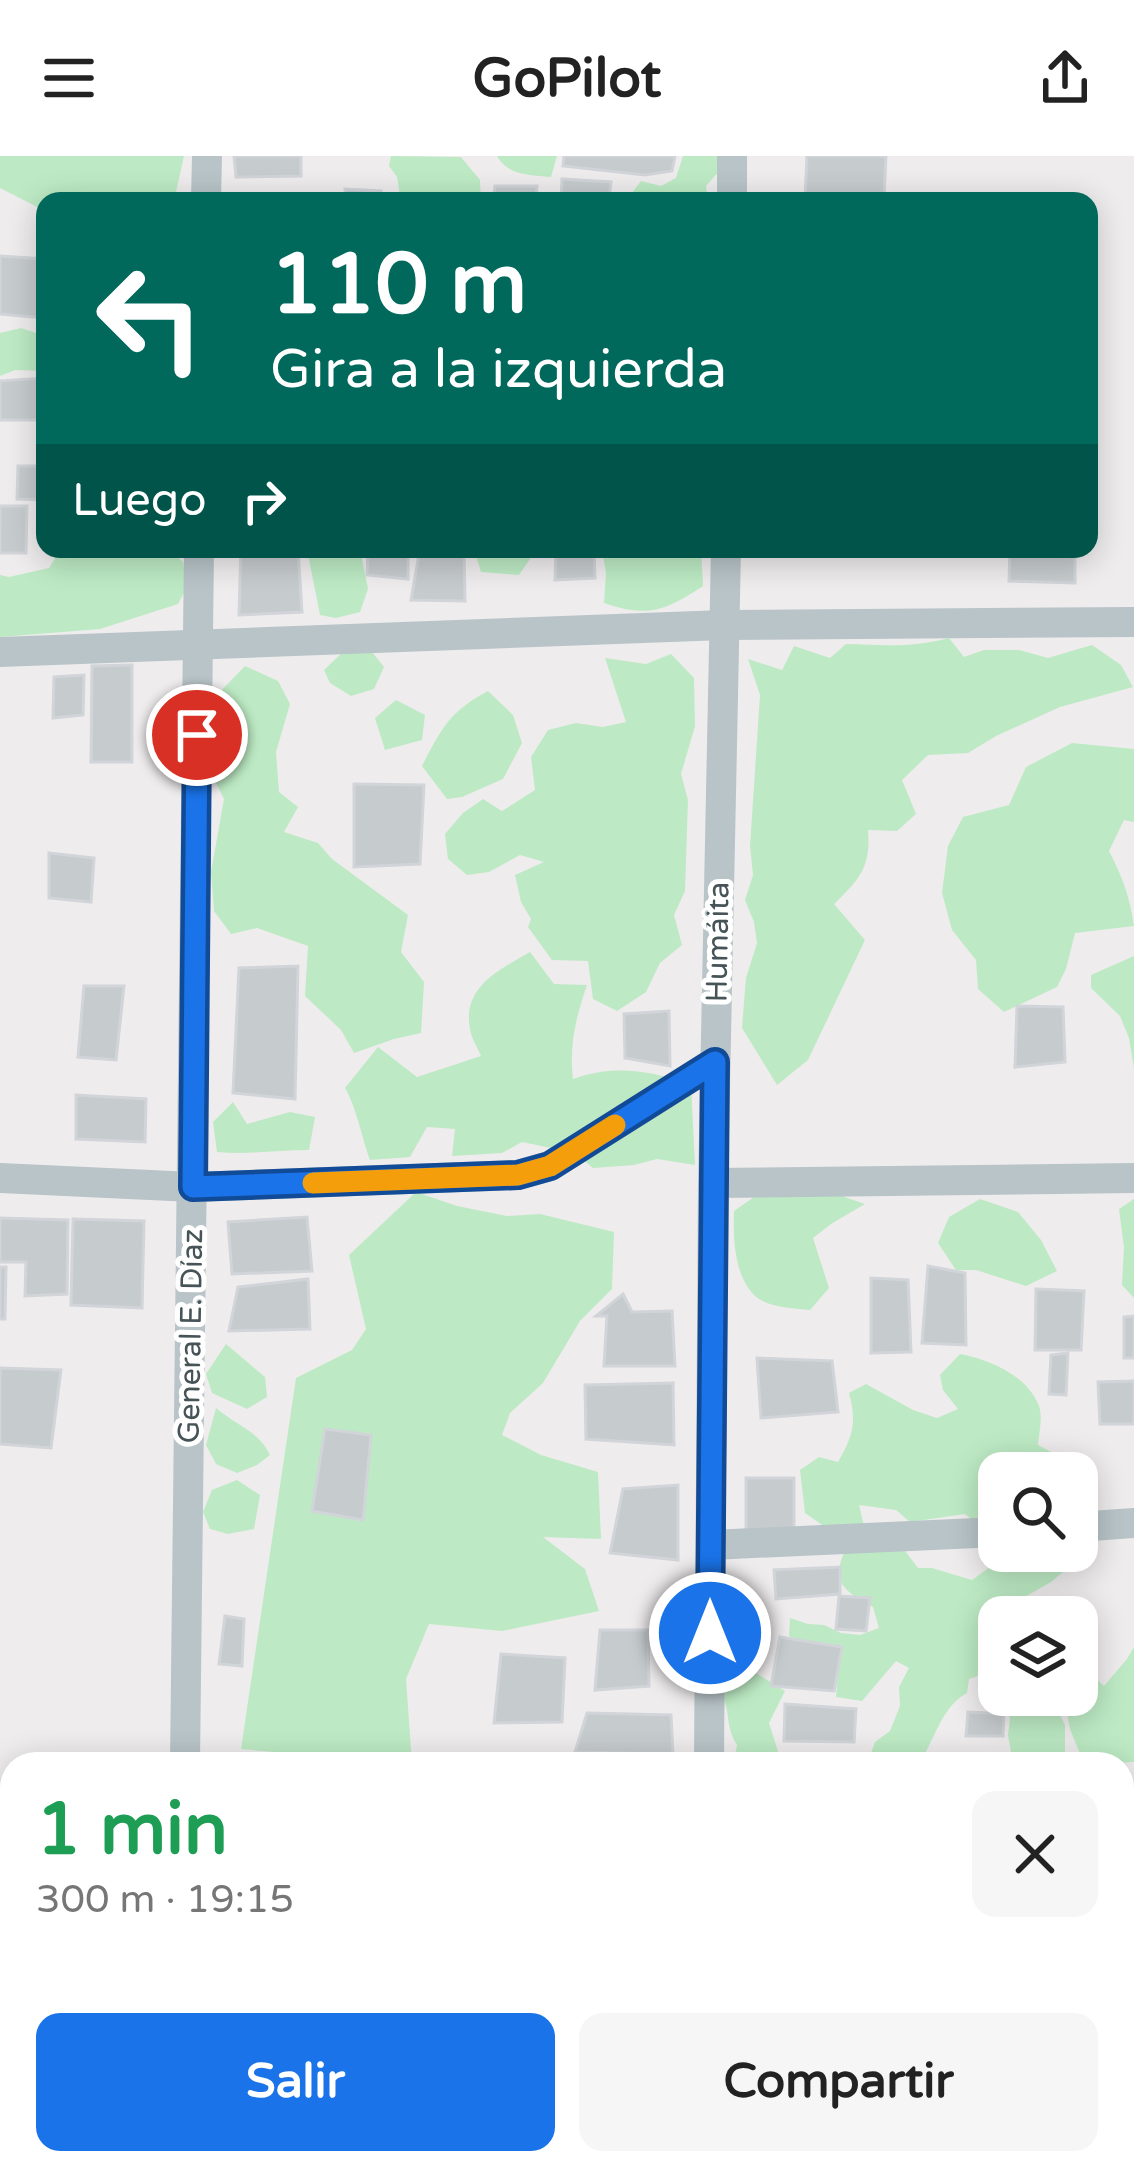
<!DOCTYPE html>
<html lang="es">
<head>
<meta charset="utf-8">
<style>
	body { margin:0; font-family:"Varela Round",sans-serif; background:#f6f6f6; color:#222; height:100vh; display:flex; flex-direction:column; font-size:45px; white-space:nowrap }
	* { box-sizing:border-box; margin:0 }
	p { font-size:39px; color:#767676 }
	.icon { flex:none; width:66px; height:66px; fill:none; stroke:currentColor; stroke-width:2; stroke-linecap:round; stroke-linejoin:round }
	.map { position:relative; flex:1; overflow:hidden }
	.panel { position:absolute; left:0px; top:1596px; width:1134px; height:423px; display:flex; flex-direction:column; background:#fff; border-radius:36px 36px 0 0; box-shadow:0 6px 30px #0003 }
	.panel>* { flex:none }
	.top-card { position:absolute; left:36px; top:36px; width:1062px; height:366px; border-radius:24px; box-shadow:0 6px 30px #0003; background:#00695c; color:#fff; overflow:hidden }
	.buttons { position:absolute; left:978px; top:1296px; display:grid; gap:24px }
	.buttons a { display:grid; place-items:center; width:120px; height:120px; border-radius:24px; background:#fff; box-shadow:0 6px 30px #0003; font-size:60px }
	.pin { position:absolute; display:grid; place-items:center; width:102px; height:102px; color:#fff; margin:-51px; border:6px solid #fff; border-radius:50%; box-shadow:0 3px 12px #0007 }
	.me { position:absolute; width:132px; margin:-66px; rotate:0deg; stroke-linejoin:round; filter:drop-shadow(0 0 9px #0008) }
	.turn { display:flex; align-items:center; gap:42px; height:252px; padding:0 36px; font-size:54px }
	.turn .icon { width:156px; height:156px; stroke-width:2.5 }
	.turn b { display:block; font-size:84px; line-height:102px }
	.then { display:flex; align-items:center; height:114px; padding:0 36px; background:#0003; gap:24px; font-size:45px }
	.round { display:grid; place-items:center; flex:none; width:126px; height:126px; border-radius:24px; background:#f6f6f6 }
	.headline { display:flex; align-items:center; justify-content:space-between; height:204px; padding:0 36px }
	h1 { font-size:72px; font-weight:700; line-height:90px; color:#1e9e55 }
	.cta { display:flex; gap:24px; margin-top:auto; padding:24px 36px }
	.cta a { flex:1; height:138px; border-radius:24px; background:#1a73e8; color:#fff; font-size:48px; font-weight:700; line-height:138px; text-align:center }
	.cta a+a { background:#f6f6f6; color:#222 }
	header { display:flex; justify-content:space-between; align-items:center; height:156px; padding:0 36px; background:#fff; font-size:54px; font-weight:700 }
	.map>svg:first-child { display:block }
	.green { fill:#bdeac4 }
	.building { fill:#c6cbce; stroke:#d1d4d8; stroke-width:3 }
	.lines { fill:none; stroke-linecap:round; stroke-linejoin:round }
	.street { stroke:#b8c4c8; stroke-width:30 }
	.route-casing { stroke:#114b97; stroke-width:30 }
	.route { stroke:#1a73e8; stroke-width:21 }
	.slow { stroke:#f59e0b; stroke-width:21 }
	.labels { text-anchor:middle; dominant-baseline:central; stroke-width:10; stroke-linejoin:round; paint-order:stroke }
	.street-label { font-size:30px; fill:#465458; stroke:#fff }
</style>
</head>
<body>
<header><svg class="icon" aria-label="menu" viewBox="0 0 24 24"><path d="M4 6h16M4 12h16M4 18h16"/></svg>GoPilot<svg class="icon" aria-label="share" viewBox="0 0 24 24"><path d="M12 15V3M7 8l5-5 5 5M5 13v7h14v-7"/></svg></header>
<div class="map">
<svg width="1134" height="2017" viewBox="0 0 1134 2017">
	<rect width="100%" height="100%" fill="#efeced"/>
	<g class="green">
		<polygon points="0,0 184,0 174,45 45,45 45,55 0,32"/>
		<polygon points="391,0 461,1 480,24 481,45 401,45 397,21 389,10"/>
		<path d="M 497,0 L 557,0 L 551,21 C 530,19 508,20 497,0 Z"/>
		<polygon points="683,0 720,0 721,13 706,30 708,45 626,45 641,25 661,30 676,22"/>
		<polygon points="21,172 45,180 45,215 15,214 0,220 0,177"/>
		<polygon points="61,393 169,393 183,406 187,431 178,448 100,473 0,481 0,419 9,421 49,412"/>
		<polygon points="307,393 360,393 368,433 360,456 336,462 320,459"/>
		<polygon points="474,393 531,393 534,397 519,419 481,416"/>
		<path d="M 602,393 L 701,393 L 703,430 C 665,455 648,462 604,447 L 606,417 Z"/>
		<path d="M 949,482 L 964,501 L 984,494 L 1019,494 L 1048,502 L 1092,489 L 1121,509 L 1133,531 L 1060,551 L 996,580 L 968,597 L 928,599 L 902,624 L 916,658 L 897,675 L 868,674 C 871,711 860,723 834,748 L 865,784 L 808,904 L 777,929 L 742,872 L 746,822 L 757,787 L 754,766 L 745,744 L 753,719 L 750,690 L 760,539 L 748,503 L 782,514 L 794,490 L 830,502 L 846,488 C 883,489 912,492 949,482 Z"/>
		<polygon points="345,494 372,496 384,511 374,533 351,540 330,527 324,514"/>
		<polygon points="671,498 694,522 695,570 681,618 688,644 685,735 674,759 682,789 660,807 646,836 617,855 593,843 588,805 552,804 528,771 531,763 521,746 515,719 544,706 520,699 489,716 467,719 448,703 445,678 463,657 483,643 502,655 535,634 531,601 548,574 576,567 603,571 626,566 605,502 646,508"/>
		<polygon points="245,510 278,525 290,548 276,596 279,636 298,651 284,676 318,687 332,703 408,759 401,796 424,826 421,877 394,883 354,897 341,874 305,840 308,790 257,772 231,778 214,755 211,716 224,643 214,623 217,539"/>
		<path d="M 488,535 L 513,559 L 522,587 L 503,623 L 462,641 L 447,643 L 422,610 C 441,573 450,555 488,535 Z"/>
		<polygon points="396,544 425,559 422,584 385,594 375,562"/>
		<path d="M 1072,587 L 1134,593 L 1134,666 L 1124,664 L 1109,695 C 1122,720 1130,741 1134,770 L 1075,777 L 1066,813 L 1057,831 L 1004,856 L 978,833 L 976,804 L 952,774 L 942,737 L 948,690 L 963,661 L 1009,649 L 1026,611 Z"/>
		<path d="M 530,796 L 554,828 L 587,829 C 576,861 569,889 573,923 C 615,908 650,915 691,928 L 695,1009 L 657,1003 L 634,1009 L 593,1012 L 575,997 L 522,986 L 502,997 L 452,1000 L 455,973 L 427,971 L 410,1001 L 370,1004 C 362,982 356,950 345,932 L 378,891 L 417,921 L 481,900 C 478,892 471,882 470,873 C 462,831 499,814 530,796 Z"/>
		<polygon points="1134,800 1134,912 1129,882 1120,860 1091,832 1091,819"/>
		<path d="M 233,946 L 247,968 L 290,956 L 315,961 L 309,994 C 277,994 248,999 217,996 L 213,966 Z"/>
		<polygon points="416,1036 457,1050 507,1060 540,1058 614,1076 612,1133 580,1165 543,1227 510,1257 502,1279 541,1299 598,1316 601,1383 543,1381 585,1413 599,1455 502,1475 429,1468 406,1523 412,1608 241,1593 296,1222 352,1194 366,1173 349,1099"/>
		<path d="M 830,1036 L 865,1048 L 831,1068 L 813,1082 L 829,1132 L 810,1154 C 793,1152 767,1152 754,1139 C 734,1118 733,1082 734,1055 L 754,1041 Z"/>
		<polygon points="980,1043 1018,1056 1041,1084 1057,1115 1026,1130 976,1114 956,1114 938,1087 949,1061"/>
		<polygon points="1134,1043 1134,1142 1122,1129 1124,1091 1119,1053"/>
		<polygon points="226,1188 265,1221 267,1241 247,1253 212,1237 206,1218"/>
		<path d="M 960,1198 C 990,1204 1027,1219 1039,1250 C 1043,1261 1039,1277 1038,1289 L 1053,1297 L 1058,1317 L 999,1317 L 999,1378 L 991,1380 L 965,1358 L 910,1366 L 896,1354 L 859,1349 L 865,1374 L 841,1382 L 805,1357 L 800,1314 L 819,1301 L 838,1306 C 853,1280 857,1266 849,1237 L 866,1228 L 913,1254 L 937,1262 L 958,1253 L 943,1234 L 940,1219 Z"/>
		<path d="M 216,1252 C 237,1270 259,1275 270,1299 L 257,1309 L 237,1317 L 216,1308 L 206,1289 Z"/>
		<polygon points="237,1324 260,1339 254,1373 228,1378 210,1373 203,1356 212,1334"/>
		<path d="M 848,1388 L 902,1391 L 918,1412 L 932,1412 L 972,1424 L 990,1411 L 993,1397 C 1022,1392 1044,1397 1070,1410 L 1051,1426 L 1002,1454 L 1013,1461 L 999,1461 L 999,1539 L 1058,1539 L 1058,1555 L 1065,1569 L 1065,1604 L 1062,1608 L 1013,1608 L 1008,1579 L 1010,1562 L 984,1518 L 969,1523 L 967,1537 C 942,1550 934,1585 919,1608 L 867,1608 L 875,1586 L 890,1575 L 900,1550 L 899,1531 L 909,1512 L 896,1505 L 862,1545 L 836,1541 L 839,1505 L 789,1480 L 790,1462 L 808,1468 L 824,1469 L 841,1477 L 860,1479 L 879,1472 L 873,1451 C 840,1433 830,1424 848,1388 Z"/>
		<polygon points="742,1462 756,1465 768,1477 767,1494 758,1505 741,1497 729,1467"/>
		<polygon points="1134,1491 1134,1606 1084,1608 1070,1573 1064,1539 1077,1539 1077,1518 1085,1512 1104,1530 1127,1503"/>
		<path d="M 751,1514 L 785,1535 L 769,1567 L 782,1608 L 733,1608 L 737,1589 C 725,1570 731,1560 723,1541 L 732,1525 Z"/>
		<polygon points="1122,1655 1134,1660 1134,1840 1126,1843 1122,1842"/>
		<polygon points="1134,1952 1134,2017 976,2017 988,2010 988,2007 1122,2007 1122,1960"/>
		<polygon points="234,2007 476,2007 477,2017 234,2017"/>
		<polygon points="514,2007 685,2007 688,2017 520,2017"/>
	</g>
	<g class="building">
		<polygon points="234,0 301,0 301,20 236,21"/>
		<polygon points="564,0 675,0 672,15 645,19 563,10"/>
		<polygon points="807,0 886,0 884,41 805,44"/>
		<polygon points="562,23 611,26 609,45 561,45"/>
		<polygon points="495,30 537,30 536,45 493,45"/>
		<polygon points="345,33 381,35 380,45 346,45"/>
		<polygon points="0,100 45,103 45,162 0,158"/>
		<polygon points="45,222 45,264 0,264 0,225"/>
		<polygon points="18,310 45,310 45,344 17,343"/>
		<polygon points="0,350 27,350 26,397 0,397"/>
		<polygon points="241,393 298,393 302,456 239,459"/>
		<polygon points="368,393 408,393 408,423 367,419"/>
		<polygon points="420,393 464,393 465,445 411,444"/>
		<polygon points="556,393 594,393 595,422 555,424"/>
		<polygon points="1010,393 1075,393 1075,427 1009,425"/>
		<polygon points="132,509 132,606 91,606 92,510"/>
		<polygon points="84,519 83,559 53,562 54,521"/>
		<polygon points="354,628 424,629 420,708 354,711"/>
		<polygon points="49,697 94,702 91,746 49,742"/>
		<polygon points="298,810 295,943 233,937 239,812"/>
		<polygon points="84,830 124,830 116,904 78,901"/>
		<polygon points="1017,850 1063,851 1065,906 1015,911"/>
		<polygon points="669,855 670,910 625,902 624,858"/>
		<polygon points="76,939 146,943 145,986 76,983"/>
		<polygon points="307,1061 312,1115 232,1118 228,1066"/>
		<polygon points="0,1062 68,1064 67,1138 25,1140 26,1106 0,1106"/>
		<polygon points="73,1063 144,1065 142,1152 71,1149"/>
		<polygon points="928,1110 965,1117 966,1189 922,1187"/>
		<polygon points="0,1111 6,1111 5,1163 0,1163"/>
		<polygon points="871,1122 908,1124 911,1196 871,1197"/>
		<polygon points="308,1123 310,1173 229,1175 238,1131"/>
		<polygon points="1036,1133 1084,1135 1081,1194 1035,1194"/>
		<polygon points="623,1138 632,1156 672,1155 675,1210 604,1210 607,1160 596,1160"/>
		<polygon points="1134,1160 1134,1202 1124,1202 1124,1161"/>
		<polygon points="1068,1197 1066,1239 1049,1238 1051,1199"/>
		<polygon points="757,1202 832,1205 838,1256 761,1262"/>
		<polygon points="0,1212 61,1214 51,1292 0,1288"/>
		<polygon points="1134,1225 1134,1268 1100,1268 1098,1226"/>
		<polygon points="673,1227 674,1289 586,1283 585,1229"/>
		<polygon points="325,1273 371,1279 363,1364 312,1355"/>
		<polygon points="746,1322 794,1322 794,1373 746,1374"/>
		<polygon points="678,1329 678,1404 610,1397 623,1333"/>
		<polygon points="840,1411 840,1438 776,1443 774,1414"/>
		<polygon points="839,1440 870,1442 866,1475 836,1473"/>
		<polygon points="1093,1453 1090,1502 1077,1500 1077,1461 1043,1461 1044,1455"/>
		<polygon points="225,1460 244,1463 242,1510 219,1508"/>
		<polygon points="600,1474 648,1474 649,1530 595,1534"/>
		<polygon points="780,1481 842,1491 834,1535 771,1530"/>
		<polygon points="501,1498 565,1502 562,1566 494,1567"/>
		<polygon points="785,1548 856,1553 854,1586 784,1585"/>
		<polygon points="968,1556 1004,1558 1003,1580 966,1580"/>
		<polygon points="587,1557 671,1559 673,1598 575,1596"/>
		<rect x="783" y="2007" width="71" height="10"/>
		<rect x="923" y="2007" width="58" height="10"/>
	</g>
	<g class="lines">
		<g class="street">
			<polyline points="206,45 207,0"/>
			<polyline points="732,45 732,0"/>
			<polyline points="0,496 724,469 1134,466"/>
			<polyline points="0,1022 193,1031 518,1019 550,1010 715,906"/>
			<polyline points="713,1027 1134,1022"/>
			<polyline points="1077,1371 1134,1367"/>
			<polyline points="711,1389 999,1376"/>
			<polyline points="185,1608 199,393"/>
			<polyline points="709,1608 713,1027 726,393"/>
			<polyline points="0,1648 12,1648"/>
			<polyline points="190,2007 190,2017"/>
			<polyline points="718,2007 718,2017"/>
		</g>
	</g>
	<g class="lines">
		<g class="route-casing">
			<polyline id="route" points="197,579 193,1031 518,1019 550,1010 715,906 710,1477"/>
		</g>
		<use href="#route" class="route"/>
		<polyline class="slow" points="313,1027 518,1019 550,1010 615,969"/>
	</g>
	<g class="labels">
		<g class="street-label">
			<text transform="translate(718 786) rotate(-89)">Humáita</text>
			<text transform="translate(191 1180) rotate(-89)">General E. Díaz</text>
		</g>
	</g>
</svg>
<div class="buttons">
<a><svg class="icon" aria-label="search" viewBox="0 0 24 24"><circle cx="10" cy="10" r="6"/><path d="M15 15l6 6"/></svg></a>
<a><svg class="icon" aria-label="layers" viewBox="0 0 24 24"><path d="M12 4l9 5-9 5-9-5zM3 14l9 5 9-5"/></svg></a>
</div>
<div class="pin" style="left:197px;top:579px;background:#d93025"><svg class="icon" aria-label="arrive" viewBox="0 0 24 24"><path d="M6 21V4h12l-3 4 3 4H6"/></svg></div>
<svg class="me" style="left:710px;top:1477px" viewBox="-20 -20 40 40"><circle r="17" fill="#1a73e8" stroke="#fff" stroke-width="3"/><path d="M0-11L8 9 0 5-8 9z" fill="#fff"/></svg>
<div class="top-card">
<div class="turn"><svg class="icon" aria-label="left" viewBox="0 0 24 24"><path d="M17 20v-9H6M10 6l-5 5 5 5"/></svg><div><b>110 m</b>Gira a la izquierda</div></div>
<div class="then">Luego<svg class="icon" aria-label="right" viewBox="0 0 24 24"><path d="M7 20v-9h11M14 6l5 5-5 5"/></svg></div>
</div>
<section class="panel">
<div class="headline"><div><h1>1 min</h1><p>300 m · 19:15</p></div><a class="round"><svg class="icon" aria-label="close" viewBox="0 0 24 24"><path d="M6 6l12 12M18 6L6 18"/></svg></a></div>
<div class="cta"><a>Salir</a><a>Compartir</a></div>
</section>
</div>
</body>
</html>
